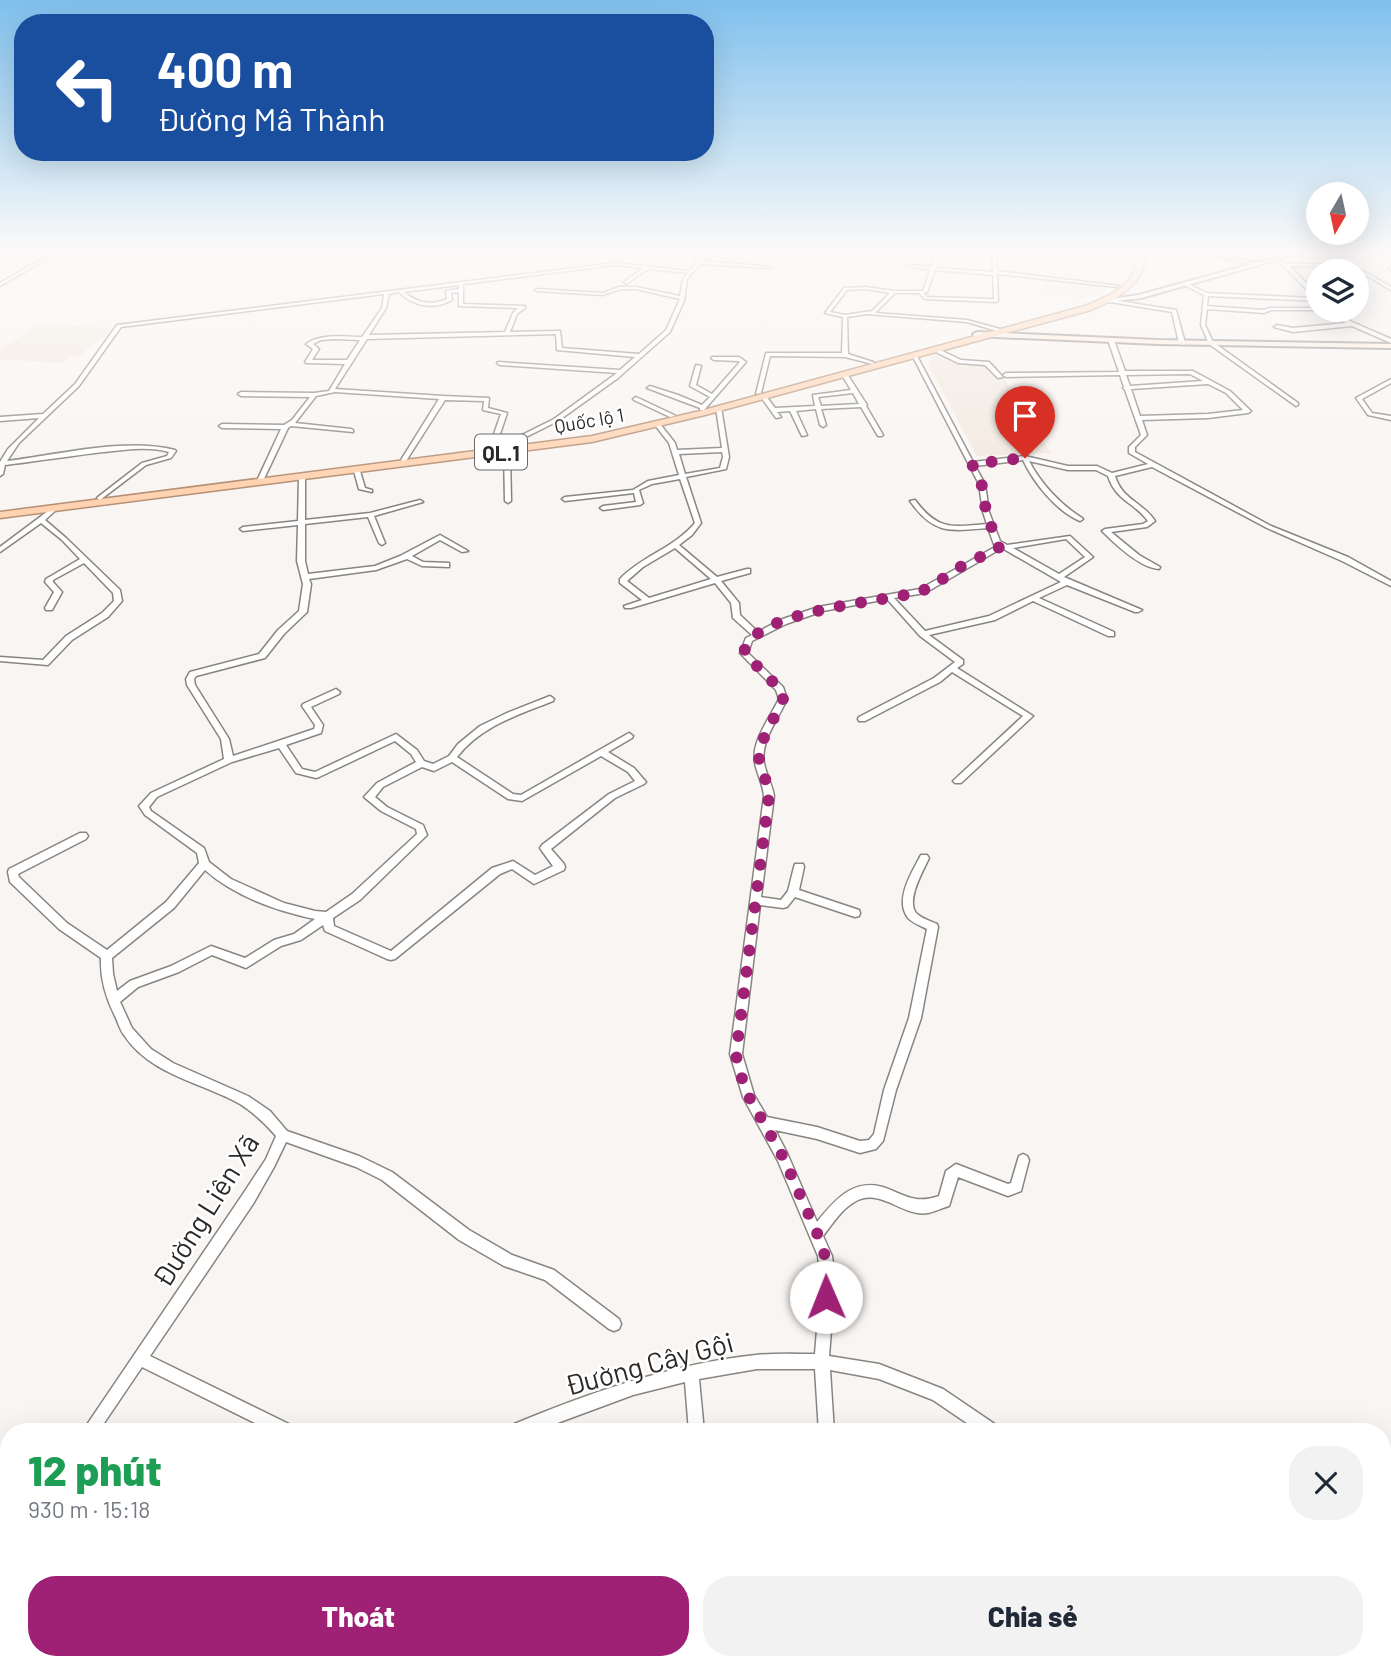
<!DOCTYPE html>
<html lang="vi">
<head>
<meta charset="utf-8">
<style>
	body { margin:0; font-family:Barlow,sans-serif; background:#f2f2f3; color:#1f2937; height:100vh; display:flex; flex-direction:column; font-size:26px; white-space:nowrap }
	* { box-sizing:border-box; margin:0 }
	p { font-size:23px; color:#747a83 }
	.icon { flex:none; width:38px; height:38px; fill:none; stroke:currentColor; stroke-width:2; stroke-linecap:round; stroke-linejoin:round }
	.map { position:relative; flex:1; overflow:hidden }
	.sheet { position:absolute; left:0px; top:1423px; width:1391px; height:247px; display:flex; flex-direction:column; background:#fff; border-radius:28px 28px 0 0; box-shadow:0 7px 28px #0002 }
	.sheet>* { flex:none }
	.top-card { position:absolute; left:14px; top:14px; width:700px; height:147px; border-radius:28px; box-shadow:0 7px 28px #0002; background:#1a4fa0; color:#fff; overflow:hidden }
	.needle { width:46px; rotate:189deg }
	.controls { position:absolute; left:1306px; top:182px; display:grid; gap:14px }
	.controls a { display:grid; place-items:center; width:63px; height:63px; border-radius:50%; background:#fff; box-shadow:0 7px 28px #0002; font-size:35px }
	.pin { position:absolute; display:grid; place-items:center; width:60px; height:60px; color:#fff; margin:-72px -30px; border-radius:50% 50% 50% 0; rotate:-45deg; box-shadow:0 0 7px #0007 }
	.pin .icon { rotate:45deg }
	.me { position:absolute; width:77px; margin:-38px; rotate:359deg; stroke-linejoin:round; filter:drop-shadow(0 0 5px #0008) }
	.turn { display:flex; align-items:center; gap:24px; height:147px; padding:0 28px; font-size:32px }
	.turn .icon { width:91px; height:91px; stroke-width:2.5 }
	.turn b { display:block; font-size:49px; line-height:60px }
	.round { display:grid; place-items:center; flex:none; width:74px; height:74px; border-radius:28px; background:#f2f2f3 }
	.headline { display:flex; align-items:center; justify-content:space-between; height:119px; padding:0 28px }
	h1 { font-size:42px; font-weight:800; line-height:52px; color:#1e9e55 }
	.action { display:flex; gap:14px; margin-top:auto; padding:14px 28px }
	.action a { flex:1; height:80px; border-radius:28px; background:#9f2175; color:#fff; font-size:28px; font-weight:800; line-height:80px; text-align:center }
	.action a+a { background:#f2f2f3; color:#1f2937 }
	.map>svg:first-child { display:block }
	.built { fill:#f2e9e0 }
	.lines { fill:none; stroke-linecap:round; stroke-linejoin:round }
	.minor-casing { stroke:#888581; stroke-width:3 }
	.tertiary-casing { stroke:#888581; stroke-width:4 }
	.secondary-casing { stroke:#888581; stroke-width:4 }
	.trunk-casing { stroke:#b59075; stroke-width:3 }
	.minor { fill:#fff; fill-rule:evenodd }
	.tertiary { fill:#fff; fill-rule:evenodd }
	.secondary { fill:#ffeee2; fill-rule:evenodd }
	.trunk { fill:#ffd3b2; fill-rule:evenodd }
	.route { stroke:#9f2175; stroke-width:12; stroke-dasharray:0 21.6 }
	.labels { text-anchor:middle; dominant-baseline:central; stroke-width:5; stroke-linejoin:round; paint-order:stroke }
	.far-street-label { font-size:19px; fill:#2b2928; stroke:#fff }
	.shield { fill:#fff; stroke:#6b6968; stroke-width:2 }
	.shield-label { font-size:21px; font-weight:bold; fill:#2b2928 }
	.near-street-label { font-size:28px; fill:#2b2928; stroke:#fff }
</style>
</head>
<body>
<div class="map">
<svg width="1391" height="1668" viewBox="0 0 1391 1668">
	<rect width="100%" height="100%" fill="#f9f5f2"/>
	<g class="built">
		<polygon points="1045,252 1125,252 1125,270 1121,275 1061,267 1050,264"/>
		<polygon points="1043,277 1110,285 1106,291 1085,299 1039,293"/>
		<polygon points="41,324 109,328 111,330 78,357 71,357 61,363 0,359 0,349"/>
		<polygon points="946,351 969,362 994,362 1051,453 977,456 927,362 933,360 927,358"/>
	</g>
	<g class="lines">
		<g class="minor-casing">
			<g id="minor">
				<polygon points="54,252 59,252 0,286 0,283"/>
				<path d="M 706,252 L 710,252 L 703,261 L 772,267 L 770,268 L 700,264 L 687,279 L 684,301 L 670,332 L 618,378 L 558,421 L 504,448 L 500,448 L 494,434 L 501,414 L 483,410 L 484,401 L 445,400 L 406,461 L 402,461 L 401,460 L 439,399 L 335,392 L 316,396 L 295,423 L 351,429 L 353,430 L 353,432 L 291,426 L 288,428 L 262,483 L 257,484 L 256,483 L 281,429 L 222,428 L 219,426 L 222,424 L 284,425 L 292,420 L 310,397 L 241,396 L 238,394 L 241,392 L 314,393 L 329,391 L 345,364 L 306,363 L 305,362 L 313,349 L 306,344 C 322,333 344,337 362,337 L 382,308 L 384,294 L 121,327 L 79,386 L 19,443 L 7,461 C 56,455 127,437 175,450 L 176,451 L 171,458 L 146,465 L 100,500 L 97,498 L 98,497 L 142,463 L 167,456 L 169,452 C 148,446 125,450 103,452 C 70,456 38,461 5,465 L 3,474 L 0,476 L 0,462 L 8,449 L 39,418 L 0,421 L 0,417 L 43,414 L 75,384 L 117,325 L 615,263 L 690,271 L 696,263 L 694,261 L 698,261 ZM 615,265 L 643,268 L 624,282 L 626,284 L 648,269 L 688,273 L 683,279 L 680,296 L 636,287 L 619,287 L 603,293 L 537,289 L 535,290 L 537,291 L 603,295 L 620,289 L 636,289 L 680,299 L 666,330 L 639,354 L 562,348 L 560,331 L 510,332 L 517,314 L 525,308 L 525,306 L 463,304 L 463,284 ZM 459,285 L 459,289 L 446,291 L 447,299 C 431,306 417,303 404,292 ZM 399,292 C 414,307 434,310 452,300 L 451,293 L 459,292 L 459,306 L 518,308 L 513,313 L 505,332 L 369,335 L 386,308 L 389,294 ZM 556,334 L 557,350 L 635,357 L 620,370 L 498,362 L 497,363 L 500,365 L 617,373 L 554,419 L 504,444 L 500,434 L 507,413 L 488,408 L 489,398 L 443,396 L 335,389 L 367,339 ZM 335,339 L 360,340 L 347,360 L 312,360 L 319,349 L 313,344 L 321,340 Z"/>
				<path d="M 936,252 L 940,252 L 936,268 L 993,272 L 992,252 L 996,252 L 997,271 L 1119,286 L 1117,287 L 997,274 L 998,301 L 996,302 L 925,299 L 919,293 L 895,293 L 875,313 L 967,320 L 1000,329 L 997,331 L 967,322 L 867,314 L 847,317 L 848,354 L 873,362 L 873,364 L 845,357 L 770,356 L 761,393 L 756,394 L 766,353 L 842,353 L 843,317 L 825,313 L 844,288 L 866,287 L 894,291 L 923,291 L 930,270 L 906,266 L 908,265 L 931,267 ZM 935,270 L 993,275 L 994,299 L 926,297 L 924,293 L 927,292 ZM 866,289 L 890,293 L 872,311 L 845,315 L 830,312 L 847,290 Z"/>
				<polygon points="1031,252 1035,252 1037,255 1033,256"/>
				<path d="M 1275,258 L 1287,264 L 1328,264 L 1356,269 L 1369,274 L 1391,287 L 1391,290 C 1383,286 1375,280 1367,276 C 1344,266 1316,266 1290,266 L 1318,296 L 1318,301 L 1208,296 L 1207,306 L 1263,310 L 1270,308 L 1318,308 L 1318,310 L 1320,310 L 1271,310 L 1264,313 L 1207,309 L 1205,325 L 1213,342 L 1298,403 L 1298,405 L 1296,406 L 1209,344 L 1201,325 L 1204,295 L 1182,284 L 1186,283 L 1207,293 L 1315,298 L 1283,265 L 1273,260 Z"/>
				<polygon points="1390,268 1391,268 1391,270 1388,269"/>
				<polygon points="1106,299 1176,310 1185,343 1182,345 1179,343 1172,312 1104,301"/>
				<polygon points="1329,310 1334,310 1350,321 1391,339 1391,343 1352,326 1293,332 1274,327 1277,325 1293,328 1346,323"/>
				<path d="M 1111,338 L 1114,340 L 1125,371 L 1193,371 L 1230,391 L 1251,411 L 1248,413 L 1208,418 L 1142,420 L 1147,435 L 1135,447 L 1135,452 L 1271,526 L 1348,557 L 1391,581 L 1391,586 L 1342,561 L 1267,528 L 1152,467 L 1115,476 C 1122,500 1143,502 1155,521 L 1147,527 L 1111,532 L 1139,555 L 1160,567 L 1159,569 C 1140,568 1115,544 1102,531 L 1105,529 L 1143,524 L 1148,521 C 1134,502 1116,501 1108,476 L 1096,470 L 1068,470 L 1029,461 C 1041,484 1061,505 1082,518 L 1083,519 L 1080,521 C 1056,511 1034,483 1023,460 L 975,466 L 985,484 L 989,512 L 1000,541 L 1007,545 L 1070,536 L 1093,557 L 1064,577 L 1142,610 L 1138,612 L 1135,612 L 1067,585 L 1039,598 L 1114,632 L 1114,636 L 1108,636 L 1033,601 L 995,620 L 929,635 L 963,660 L 963,664 L 957,668 L 1033,716 L 961,783 L 955,783 L 953,781 L 1023,716 L 952,672 L 940,682 L 865,721 L 859,721 L 858,719 L 859,717 L 934,678 L 955,662 L 920,636 L 887,599 L 823,611 L 786,624 L 752,641 L 748,653 L 783,687 L 787,699 C 779,718 760,741 764,763 C 766,774 772,784 774,796 L 761,897 L 781,900 L 788,891 L 794,867 L 795,864 L 803,864 L 804,867 L 799,890 L 859,910 L 860,913 L 859,916 L 855,917 L 795,897 L 787,907 L 783,908 L 760,905 L 742,1054 L 754,1095 L 767,1117 L 817,1127 L 860,1141 L 869,1140 L 874,1134 L 884,1090 L 909,1018 L 927,929 C 921,926 913,923 908,918 C 894,900 912,872 921,855 L 927,855 L 929,858 C 923,871 906,900 916,913 C 921,918 930,921 937,924 L 938,927 L 921,1018 L 896,1090 L 883,1141 L 876,1149 L 860,1153 L 817,1139 L 775,1130 L 787,1153 L 817,1222 C 837,1197 857,1175 891,1190 C 909,1198 919,1203 939,1196 L 946,1171 L 956,1164 L 1008,1184 L 1011,1183 L 1019,1156 L 1023,1154 L 1027,1156 L 1029,1160 L 1021,1191 L 1008,1196 L 958,1177 L 949,1206 C 942,1208 934,1212 928,1213 C 903,1217 882,1189 858,1200 C 843,1207 833,1223 823,1236 L 832,1256 L 835,1281 L 829,1356 L 879,1364 L 943,1389 L 999,1427 L 1001,1432 L 980,1432 L 933,1400 L 879,1379 L 830,1370 L 834,1432 L 819,1432 L 815,1369 L 757,1369 L 699,1379 L 704,1432 L 689,1432 L 685,1382 L 633,1395 L 533,1432 L 505,1432 L 507,1427 C 586,1394 670,1364 756,1355 C 775,1353 796,1354 815,1354 L 821,1281 L 818,1256 L 778,1161 L 743,1097 L 730,1054 L 764,796 C 763,784 757,774 755,763 C 751,741 770,718 779,699 L 776,690 L 740,653 L 746,638 L 752,635 L 733,618 L 731,603 L 715,583 L 631,608 L 625,608 L 624,606 L 642,600 L 620,583 L 620,579 C 642,556 674,548 695,523 L 680,479 L 652,484 L 639,490 L 643,503 L 640,505 L 603,510 L 600,508 L 603,506 L 636,502 L 634,493 L 565,501 L 562,499 L 565,497 L 633,490 L 648,481 L 679,475 L 669,443 L 655,425 L 660,424 L 675,443 L 677,450 L 722,448 L 716,408 L 721,407 L 729,457 L 726,469 L 686,477 L 701,523 L 692,535 L 679,545 L 717,577 L 747,569 L 750,569 L 750,573 L 721,581 L 739,603 L 740,615 L 758,632 L 780,620 L 818,607 L 920,589 L 995,547 L 988,528 C 950,531 934,535 910,501 L 915,500 C 938,531 952,527 987,524 L 983,512 L 979,484 L 912,355 L 917,356 L 973,462 L 1025,456 L 1068,466 L 1097,466 L 1112,473 L 1148,464 L 1129,453 L 1129,447 L 1141,435 L 1125,390 L 1123,388 L 1124,387 L 1120,375 L 1006,377 L 1003,375 L 1006,373 L 1119,372 L 1108,340 ZM 1190,374 L 1203,381 L 1130,386 L 1126,375 ZM 1208,384 L 1226,393 L 1243,410 L 1208,414 L 1140,416 L 1131,389 ZM 722,452 L 723,457 L 720,468 L 685,474 L 679,454 ZM 1066,539 L 1085,557 L 1059,574 L 1013,548 ZM 675,548 L 711,579 L 649,598 L 627,581 L 643,567 ZM 1002,548 L 1061,582 L 989,616 L 925,631 L 894,598 L 925,593 Z"/>
				<polygon points="936,348 961,360 989,362 1003,377 998,378 985,365 958,363 934,351 933,350"/>
				<polygon points="712,357 739,357 746,362 704,410 700,410 700,408 647,388 650,386 678,395 702,405 710,397 690,386 696,365 701,366 696,385 712,394 740,362 738,361 714,360 711,358"/>
				<path d="M 845,373 L 847,374 L 867,405 L 866,406 L 883,435 L 882,436 L 878,436 L 861,407 L 821,409 L 826,425 L 823,427 L 820,425 L 816,409 L 796,411 L 807,435 L 802,436 L 790,411 L 777,412 L 781,417 L 776,418 L 761,397 L 766,396 L 775,408 L 815,406 L 813,395 L 851,390 L 842,375 ZM 853,393 L 859,404 L 821,406 L 818,397 Z"/>
				<polygon points="1391,379 1391,383 1362,399 1372,413 1391,416 1391,420 1368,415 1356,398"/>
				<polygon points="636,397 674,415 675,416 670,417 634,400 633,399"/>
				<polygon points="507,449 510,451 511,501 508,503 505,501 504,451"/>
				<polygon points="357,469 360,471 365,488 372,490 372,492 359,489 354,471"/>
				<path d="M 302,476 L 305,478 L 305,520 L 370,513 L 420,500 L 423,502 L 374,516 L 385,543 L 382,545 L 379,543 L 368,517 L 305,524 L 305,561 L 308,574 L 375,566 L 400,556 L 440,535 L 468,551 L 462,552 L 440,540 L 412,556 L 423,562 L 449,563 L 449,567 L 422,566 L 407,559 L 376,570 L 309,579 L 311,584 L 307,612 L 284,634 L 265,658 L 196,676 L 194,679 L 195,685 L 229,739 L 233,756 L 314,729 L 315,725 L 302,706 L 303,704 L 336,689 L 340,692 L 339,694 L 311,707 L 323,725 L 321,733 L 286,745 L 302,769 L 315,772 L 396,734 L 417,750 L 424,761 L 433,764 L 449,756 L 458,744 L 480,726 L 507,713 L 550,696 L 554,699 L 553,701 C 518,715 481,726 457,757 L 513,794 L 521,795 L 629,733 L 633,736 L 632,738 L 608,752 L 634,768 L 646,782 L 644,784 L 615,798 L 551,849 L 564,864 L 565,867 L 564,870 L 534,884 L 512,869 L 500,874 L 395,959 L 391,960 L 387,959 L 325,931 L 323,925 L 301,940 L 281,946 L 246,968 L 212,955 L 179,972 L 138,987 L 120,1002 L 121,1004 L 132,1028 L 151,1049 L 173,1063 L 248,1096 L 270,1111 L 287,1131 L 359,1156 L 392,1172 L 469,1230 L 512,1255 L 554,1270 L 619,1319 L 621,1324 L 619,1329 L 614,1331 L 609,1329 L 545,1280 L 504,1266 L 459,1240 L 382,1180 L 356,1167 L 286,1142 L 274,1167 L 253,1204 L 150,1356 L 295,1427 L 297,1432 L 273,1432 L 142,1367 L 98,1432 L 82,1432 L 243,1194 L 266,1159 L 276,1136 C 265,1123 254,1113 240,1104 C 201,1082 150,1075 124,1035 C 120,1030 118,1022 115,1016 C 106,998 100,978 101,958 L 59,929 L 10,882 L 8,872 L 9,869 L 80,833 L 86,833 L 88,836 L 86,839 L 18,874 L 19,877 L 67,923 L 107,950 L 166,902 L 199,863 L 197,853 L 145,815 L 139,806 L 151,793 L 224,759 L 221,739 L 187,685 L 186,679 L 190,672 L 259,654 L 278,630 L 299,611 L 303,584 L 297,561 L 298,525 L 243,531 L 240,529 L 243,527 L 298,521 L 299,478 ZM 395,741 L 411,754 L 416,762 L 377,783 L 364,797 L 381,811 L 416,829 L 417,834 L 352,894 L 326,912 L 315,911 L 284,903 L 231,879 L 209,862 L 204,848 L 151,811 L 149,807 L 157,797 L 232,762 L 279,748 L 296,773 L 316,778 L 319,777 ZM 601,756 L 628,772 L 635,781 L 609,794 L 542,845 L 540,848 L 542,851 L 553,866 L 535,875 L 513,861 L 492,868 L 391,951 L 334,926 L 333,918 L 360,900 L 427,835 L 423,825 L 387,807 L 375,797 L 383,787 L 422,767 L 434,771 L 452,762 L 508,799 L 522,801 ZM 205,870 C 234,896 277,911 315,919 L 294,934 L 274,940 L 245,958 L 211,946 L 171,966 L 130,981 L 117,991 L 113,974 L 112,958 L 174,908 Z"/>
				<polygon points="52,508 57,509 45,520 66,538 120,590 122,601 108,617 72,640 48,665 0,661 0,657 43,660 66,636 102,613 114,601 113,593 84,563 53,580 53,582 62,592 52,610 46,610 45,608 54,592 45,582 46,579 80,559 62,540 41,523 0,552 0,547"/>
				<path d="M 9,1537 C 9,1548 12,1560 0,1565 C 0,1554 0,1542 9,1537 Z"/>
				<polygon points="240,1661 258,1661 255,1668 237,1668"/>
				<polygon points="396,1661 412,1661 412,1668 394,1668"/>
				<polygon points="590,1661 606,1661 608,1668 590,1668"/>
				<polygon points="722,1661 740,1661 744,1668 725,1668"/>
				<polygon points="848,1661 864,1661 866,1668 848,1668"/>
				<polygon points="1080,1661 1096,1661 1097,1668 1079,1668"/>
				<polygon points="1254,1661 1278,1661 1283,1668 1258,1668"/>
			</g>
		</g>
		<g class="tertiary-casing">
			<path id="tertiary" d="M 1200,252 C 1220,252 1244,264 1261,262 C 1276,260 1289,252 1305,252 L 1141,298 L 1106,302 L 1103,300 L 1139,295 L 1252,264 Z"/>
		</g>
		<g class="secondary-casing">
			<polygon id="secondary" points="977,332 1158,340 1391,344 1391,348 1158,344 974,336 973,334"/>
		</g>
		<g class="trunk-casing">
			<path id="trunk" d="M 1138,252 L 1146,252 C 1145,285 1118,298 1091,310 L 705,415 L 592,442 L 0,518 L 0,512 L 592,436 L 700,411 L 1085,306 C 1112,295 1138,284 1138,252 Z"/>
		</g>
		<use href="#minor" class="minor"/>
		<use href="#tertiary" class="tertiary"/>
		<use href="#secondary" class="secondary"/>
		<use href="#trunk" class="trunk"/>
	</g>
	<linearGradient id="sky" x2="0" y2="1"><stop stop-color="#7fc0ed"/><stop offset="0.52" stop-color="#fcfaf9"/><stop offset="1" stop-color="#fcfaf9" stop-opacity="0"/></linearGradient>
	<rect width="1391" height="485" fill="url(#sky)"/>
	<g class="lines">
		<path class="route" d="M 826,1297 L 825,1256 L 817,1233 L 783,1157 L 749,1097 L 738,1068 L 736,1054 L 769,796 C 769,782 760,772 759,758 C 757,744 777,715 783,699 L 780,689 L 744,653 C 751,608 890,603 924,590 C 934,586 942,579 951,573 C 965,563 983,556 999,548 L 986,512 L 983,488 L 972,464 L 1025,458"/>
	</g>
	<g class="labels">
		<g class="far-street-label">
			<text transform="translate(589 420) rotate(-10)">Quốc lộ 1</text>
		</g>
		<rect class="shield" x="475" y="434.5" width="52" height="35" rx="5"/>
		<g class="shield-label">
			<text x="501" y="452">QL.1</text>
		</g>
		<g class="near-street-label">
			<text transform="translate(205 1210) rotate(-58)">Đường Liên Xã</text>
			<text transform="translate(649 1363) rotate(-15)">Đường Cây Gội</text>
		</g>
	</g>
</svg>
<div class="controls">
<a><svg class="needle" viewBox="-14 -14 28 28"><path d="M0-13l5 13h-10z" fill="#e53935"/><path d="M0 13l5-13h-10z" fill="#747a83"/></svg></a>
<a><svg class="icon" aria-label="layers" viewBox="0 0 24 24"><path d="M12 4l9 5-9 5-9-5zM3 14l9 5 9-5"/></svg></a>
</div>
<div class="pin" style="left:1025px;top:458px;background:#d93025"><svg class="icon" aria-label="arrive" viewBox="0 0 24 24"><path d="M6 21V4h12l-3 4 3 4H6"/></svg></div>
<svg class="me" style="left:826px;top:1297px" viewBox="-20 -20 40 40"><circle r="19" fill="#fff"/><path d="M0-13L10 11 0 6-10 11z" fill="#9f2175"/></svg>
<div class="top-card">
<div class="turn"><svg class="icon" aria-label="left" viewBox="0 0 24 24"><path d="M17 20v-9H6M10 6l-5 5 5 5"/></svg><div><b>400 m</b>Đường Mâ Thành</div></div>
</div>
<section class="sheet">
<div class="headline"><div><h1>12 phút</h1><p>930 m · 15:18</p></div><a class="round"><svg class="icon" aria-label="close" viewBox="0 0 24 24"><path d="M6 6l12 12M18 6L6 18"/></svg></a></div>
<div class="action"><a>Thoát</a><a>Chia sẻ</a></div>
</section>
</div>
</body>
</html>
